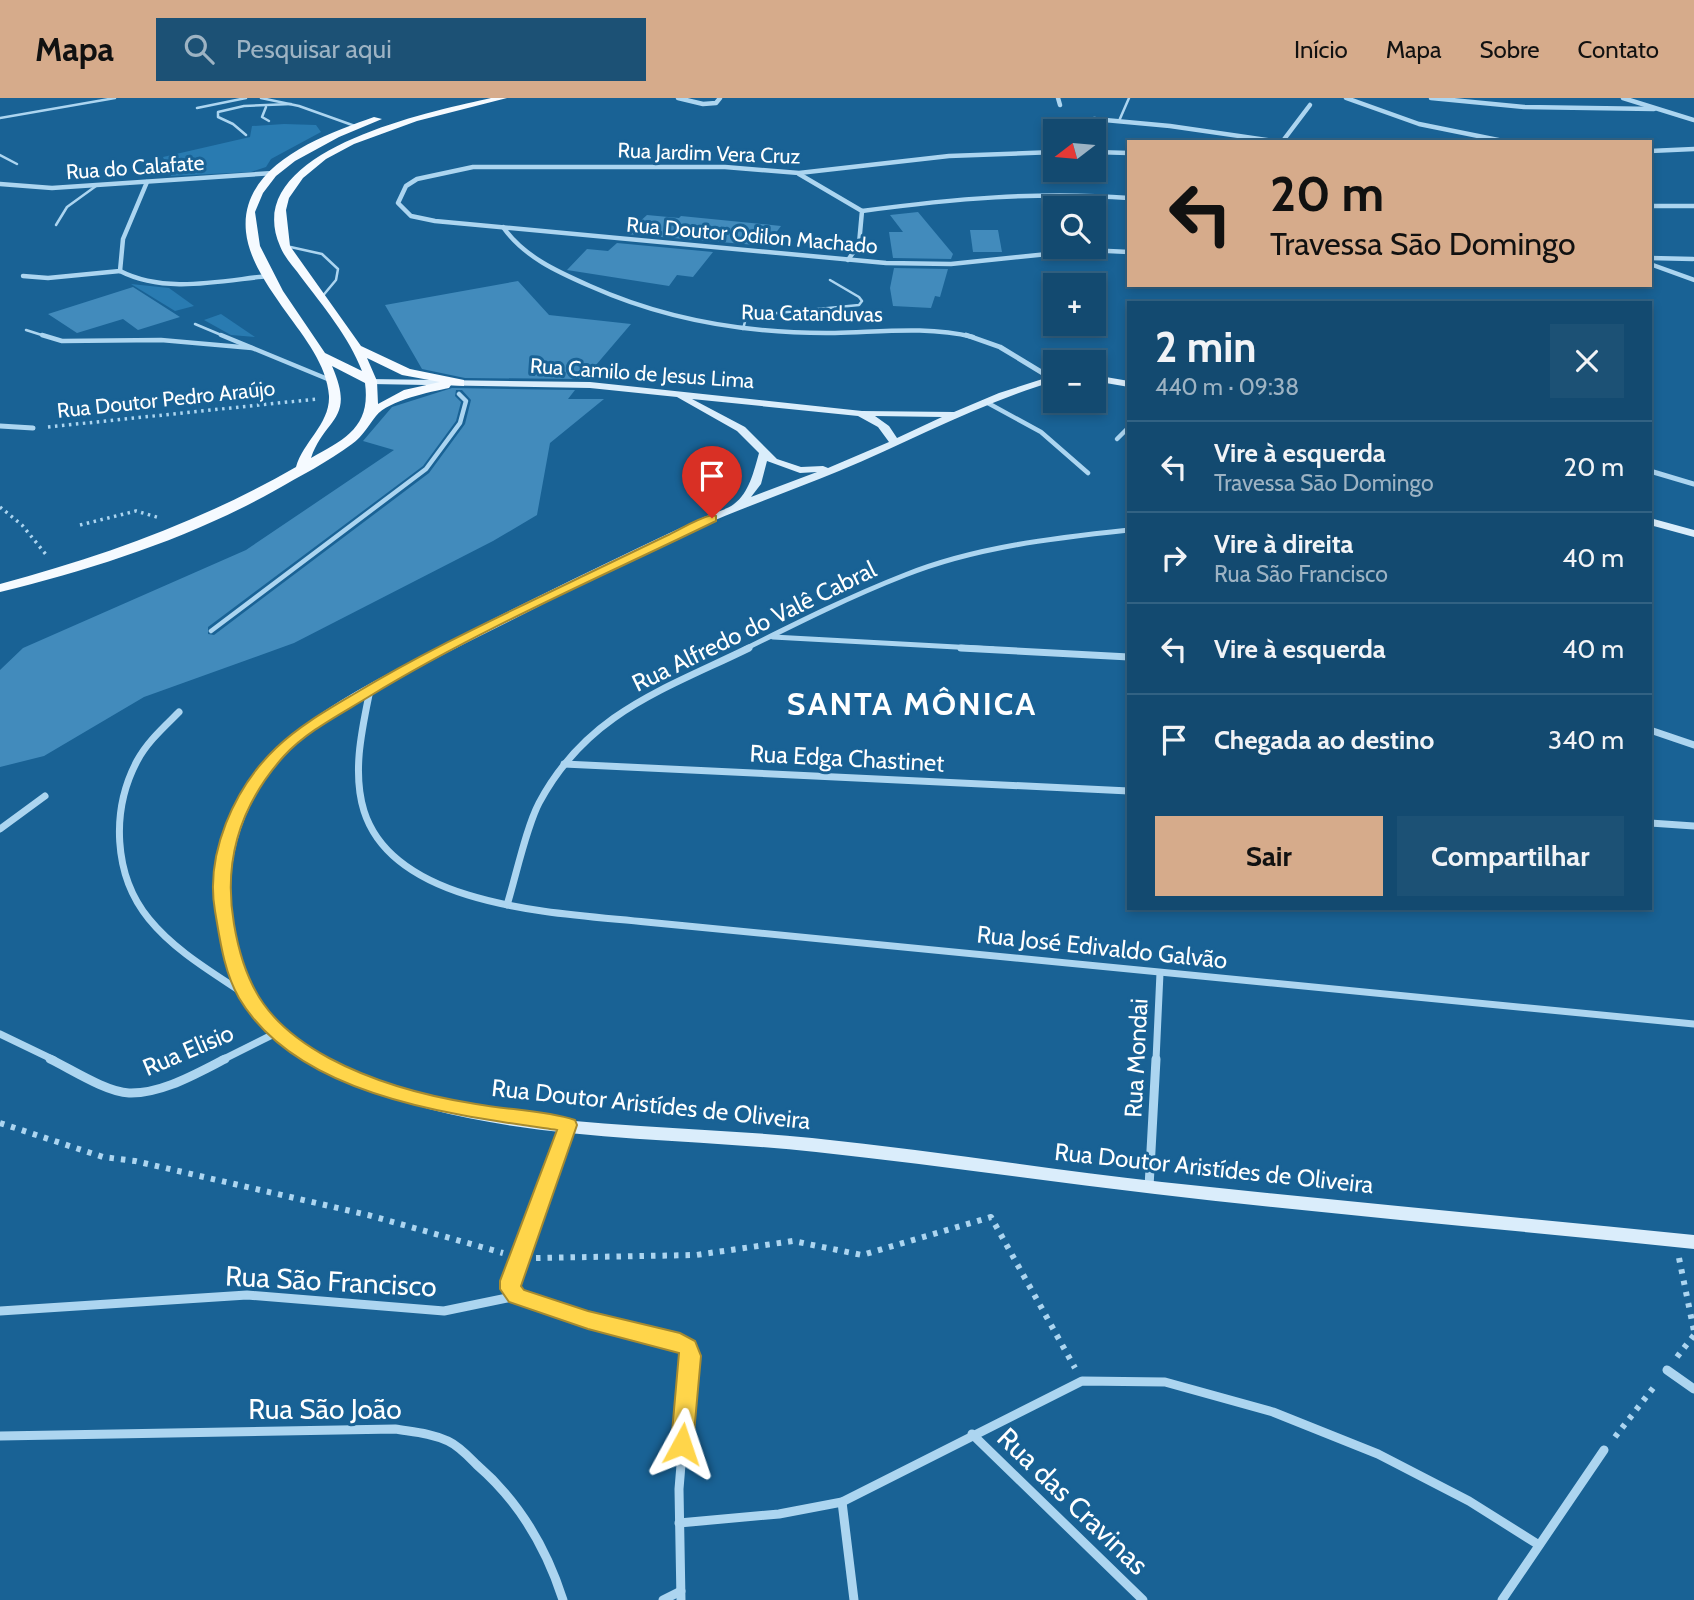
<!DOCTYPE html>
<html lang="pt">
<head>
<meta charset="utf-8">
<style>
	body { margin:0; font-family:Cabin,sans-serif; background:#1c5175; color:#f1f3f6; height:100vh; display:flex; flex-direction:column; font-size:26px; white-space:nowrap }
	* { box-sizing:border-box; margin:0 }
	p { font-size:23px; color:#9db3c3 }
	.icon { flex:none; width:38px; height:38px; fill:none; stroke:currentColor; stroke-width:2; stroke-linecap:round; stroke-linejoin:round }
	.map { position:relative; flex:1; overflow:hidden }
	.drawer { position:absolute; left:1127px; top:203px; width:525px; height:609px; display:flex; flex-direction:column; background:#134a70; border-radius:0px; box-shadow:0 4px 10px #0003,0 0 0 2px #326283 }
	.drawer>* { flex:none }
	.banner { position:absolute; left:1127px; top:42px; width:525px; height:147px; border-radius:0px; box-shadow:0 4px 10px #0003,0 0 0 2px #326283; background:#d6ab8b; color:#111; overflow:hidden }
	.needle { width:46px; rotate:254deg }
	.controls { position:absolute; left:1043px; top:21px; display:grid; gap:14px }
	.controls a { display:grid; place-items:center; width:63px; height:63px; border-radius:0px; background:#134a70; box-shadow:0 4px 10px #0003,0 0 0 2px #326283; font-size:35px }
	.pin { position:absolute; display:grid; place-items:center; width:60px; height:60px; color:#fff; margin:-72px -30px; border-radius:50% 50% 50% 0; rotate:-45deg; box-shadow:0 0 7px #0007 }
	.pin .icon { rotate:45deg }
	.me { position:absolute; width:77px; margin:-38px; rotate:5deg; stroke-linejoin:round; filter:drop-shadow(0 0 5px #0008) }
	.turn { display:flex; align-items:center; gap:24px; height:147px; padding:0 28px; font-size:32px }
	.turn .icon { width:91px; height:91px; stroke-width:2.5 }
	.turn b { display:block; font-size:49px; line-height:60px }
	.round { display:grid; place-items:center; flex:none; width:74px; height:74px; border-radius:0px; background:#1c5175 }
	.overview { display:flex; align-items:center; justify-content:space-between; height:119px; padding:0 28px }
	h1 { font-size:42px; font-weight:800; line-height:52px }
	.action { display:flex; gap:14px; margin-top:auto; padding:14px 28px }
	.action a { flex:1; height:80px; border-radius:0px; background:#d6ab8b; color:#111; font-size:28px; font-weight:800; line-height:80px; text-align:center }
	.action a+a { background:#1c5175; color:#f1f3f6 }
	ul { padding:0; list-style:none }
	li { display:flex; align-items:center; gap:21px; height:91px; padding:0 28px; border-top:2px solid #326283 }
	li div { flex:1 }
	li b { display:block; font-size:26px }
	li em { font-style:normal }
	header { display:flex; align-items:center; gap:42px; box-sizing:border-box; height:98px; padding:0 35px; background:#d6ab8b; color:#111 }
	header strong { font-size:33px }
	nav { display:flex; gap:38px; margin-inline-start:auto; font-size:24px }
	.search { width:490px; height:63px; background:#1c5175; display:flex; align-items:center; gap:18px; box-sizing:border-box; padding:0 24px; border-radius:0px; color:#9db3c3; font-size:26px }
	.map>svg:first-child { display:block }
	.green { fill:#297bb1 }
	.building { fill:#428bbc; fill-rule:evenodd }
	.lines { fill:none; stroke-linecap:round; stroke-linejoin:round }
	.path-far1 { stroke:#acd5f0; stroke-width:3.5; stroke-dasharray:2.5 4.5; stroke-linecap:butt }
	.path { stroke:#acd5f0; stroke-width:6; stroke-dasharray:4.5 7; stroke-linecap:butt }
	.lane-far1 { stroke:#acd5f0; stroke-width:2.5 }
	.lane { stroke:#acd5f0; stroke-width:4.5 }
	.street-far3 { stroke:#acd5f0; stroke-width:4.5 }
	.street-far2 { stroke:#acd5f0; stroke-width:5 }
	.street-far1 { stroke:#acd5f0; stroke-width:7 }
	.street { stroke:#acd5f0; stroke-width:9 }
	.secondary { fill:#daedfb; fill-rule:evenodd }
	.primary { fill:#f5faff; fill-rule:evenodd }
	.route { fill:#ffd54a; stroke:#a68a30; stroke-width:2 }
	.labels { text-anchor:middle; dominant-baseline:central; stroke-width:6; stroke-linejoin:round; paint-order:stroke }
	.far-street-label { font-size:21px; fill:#fff; stroke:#196295 }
	.street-label { font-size:24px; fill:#fff; stroke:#196295 }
	.near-street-label { font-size:28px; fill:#fff; stroke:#196295 }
	.district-label { font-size:32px; font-weight:bold; letter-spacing:2px; fill:#fff; stroke:#196295 }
</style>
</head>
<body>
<header>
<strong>Mapa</strong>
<div class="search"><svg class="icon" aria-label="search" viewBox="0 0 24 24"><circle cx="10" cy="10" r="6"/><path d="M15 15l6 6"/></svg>Pesquisar aqui</div>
<nav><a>Início</a><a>Mapa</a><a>Sobre</a><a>Contato</a></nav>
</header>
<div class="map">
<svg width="1694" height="1502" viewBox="0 0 1694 1502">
	<rect width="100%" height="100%" fill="#196295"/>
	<g class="green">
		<polygon points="284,26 316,27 321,34 271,61 266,69 251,74 171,78 163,59 250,39 252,28"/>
		<polygon points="131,186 169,190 194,208 175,213"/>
		<polygon points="221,216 255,239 231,237 204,222"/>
	</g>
	<g class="building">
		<polygon points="918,114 953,156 951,161 893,160 889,134 903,134 890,117"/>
		<polygon points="647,117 679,120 681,118 781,128 766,148 626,136"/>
		<polygon points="970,132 998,132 1002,154 973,154"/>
		<polygon points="617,145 713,154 693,179 677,177 669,188 567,172 587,151 608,153"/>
		<polygon points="894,170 948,171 940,199 935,198 931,210 893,208 890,190"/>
		<polygon points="518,183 549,217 631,226 584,281 465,280 422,271 385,207"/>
		<polygon points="133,189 180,219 138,232 123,221 77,235 48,216"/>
		<path d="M 452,290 L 575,292 L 568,301 L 604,301 L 550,345 L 537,417 L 493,443 L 294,545 L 144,599 L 44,658 L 0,669 L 0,572 L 23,550 L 246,452 L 394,352 L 363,343 L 392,309 ZM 456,292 L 462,292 L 471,302 L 465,326 L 429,375 L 214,537 L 208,536 L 208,529 L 423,368 L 456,323 L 461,304 L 455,298 Z"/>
	</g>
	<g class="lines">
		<g class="path-far1">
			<polyline points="48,329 317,301"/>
			<polyline points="0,409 22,427 48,459"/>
			<polyline points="80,427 136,413 160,420"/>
		</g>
		<g class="path">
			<polyline points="0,1025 103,1059 135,1063 368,1117 503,1155"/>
			<polyline points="536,1160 696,1157 793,1143 862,1157 991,1119 1075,1270"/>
			<polyline points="1679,1160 1694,1233"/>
			<polyline points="1677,1259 1694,1237"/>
			<polyline points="1615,1339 1657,1285"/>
		</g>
		<g class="lane-far1">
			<polyline points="261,0 299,8 355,28"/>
			<polyline points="266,9 262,19 269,23"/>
			<polyline points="197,10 246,0"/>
			<polyline points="0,20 115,0"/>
			<polyline points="1119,23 1129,0"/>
			<polyline points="246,37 233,26 218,19 218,14 244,8 291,6"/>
			<polyline points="0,57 17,66"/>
			<polyline points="56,127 67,109 96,88"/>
			<polyline points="286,148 322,156 338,171 336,182 321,200"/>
			<polyline points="195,226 226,239"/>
			<polyline points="743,231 746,220 756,217 859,207 862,203 859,199 830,182"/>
			<polyline points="26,232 48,239"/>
		</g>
		<g class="lane">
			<polyline points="42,237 62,243 161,242 252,250"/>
			<polyline points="221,237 330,282"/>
			<polyline points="986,304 1041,334 1088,375"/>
			<polyline points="1117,341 1129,329"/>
			<polyline points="211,533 426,371 460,325 466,303 459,296"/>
		</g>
		<g class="street-far3">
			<polyline points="678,0 703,6 716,5 720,0"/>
			<polyline points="1058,0 1060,7"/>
			<polyline points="1346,0 1419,26 1508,44"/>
			<polyline points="1431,0 1524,9 1654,11"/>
			<polyline points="1623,0 1694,22"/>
			<polyline points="1094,21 1170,28 1280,44"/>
			<polyline points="1282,44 1310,7"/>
			<polyline points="1650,53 1694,51"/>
			<polyline points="1055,54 949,58 799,75 725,69 473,69 417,81 406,88 398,105 411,118 435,123 886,165 951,166 1087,152 1129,154"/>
			<polyline points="1094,54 1129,55"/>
			<polyline points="799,76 862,113 859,146 848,162"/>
			<polyline points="0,86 52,90 273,75"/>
			<polyline points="1650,108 1694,108"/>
			<path d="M 862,113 C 951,101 1039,93 1129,100"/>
			<path d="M 503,129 C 524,159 558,174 590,188 C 668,223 750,236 835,235 C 881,234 927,228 973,239"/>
			<polyline points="1650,160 1693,161"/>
			<polyline points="1650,166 1694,182"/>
			<path d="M 120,173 C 165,196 219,183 268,178"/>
			<polyline points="120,173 123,141 147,84"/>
			<polyline points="23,178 48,180 120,173"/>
		</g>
		<g class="street-far2">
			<polyline points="966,237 1000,249 1051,280"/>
			<polyline points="0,328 33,330"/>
			<polyline points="1650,373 1694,386"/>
			<polyline points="773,539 993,551"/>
			<path d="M 745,551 C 797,525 851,498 905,477 C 975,449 1054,440 1129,432"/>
		</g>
		<g class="street-far1">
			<polyline points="961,550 1129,559"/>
			<path d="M 370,592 C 362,631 352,674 364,713 C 395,811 562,815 646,824 L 1694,926"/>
			<path d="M 179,614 C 164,629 147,644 137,663 C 111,712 113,777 149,821 C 175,853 212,874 246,897"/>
			<polyline points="1650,632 1694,647"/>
			<polyline points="564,666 1129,693"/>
			<polyline points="1650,725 1694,728"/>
			<polyline points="0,731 45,698"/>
			<path d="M 507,807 C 516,778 526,730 539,705 C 587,615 663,592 749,550"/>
			<polyline points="0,936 54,962"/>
			<polyline points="222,962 276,935"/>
			<polyline points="1156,962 1160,875"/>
		</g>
		<g class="street">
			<path d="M 50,961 C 71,971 106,994 129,995 C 162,996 197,975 225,961"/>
			<polyline points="1149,1089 1156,961"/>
			<polyline points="517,1198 588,1222 680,1244 688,1249 690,1258 679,1391 681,1502"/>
			<polyline points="517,1198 511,1191 510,1183 568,1027"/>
			<polyline points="0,1213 247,1197 444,1213 517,1198"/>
			<polyline points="1667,1272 1694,1291"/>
			<polyline points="972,1336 1143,1502"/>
			<path d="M 0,1338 L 395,1331 C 413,1334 431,1335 448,1343 C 459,1348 468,1358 477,1367 C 520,1404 546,1449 563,1502"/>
			<polyline points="842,1404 854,1502"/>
			<polyline points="679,1425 779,1416 842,1404 1082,1283 1165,1284 1273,1314 1378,1356 1469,1403 1539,1447"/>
			<polyline points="663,1502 681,1493"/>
			<polyline points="1502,1502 1604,1352"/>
		</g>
		<g class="secondary">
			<path d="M 1055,277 L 1055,283 C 980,305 911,343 839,373 C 795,391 750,407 706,426 C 631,460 558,499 484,536 C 437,559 391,584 347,611 C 325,625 302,639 284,658 C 238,709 222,772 235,839 C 250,911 297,950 362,976 C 498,1033 667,1025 812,1040 C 929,1052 1045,1071 1162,1084 C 1339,1103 1517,1119 1694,1137 L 1694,1151 C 1514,1132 1334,1117 1155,1096 C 1042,1083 929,1066 816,1054 C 662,1037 497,1046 351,985 C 315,970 280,950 256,919 C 190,835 208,710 286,642 C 324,609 372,584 416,561 C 489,522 563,486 638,450 C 659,440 680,430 702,420 C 711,416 726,412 734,406 C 749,395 754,373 759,355 L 737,333 L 677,299 L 590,290 L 371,286 L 366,283 L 368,281 L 590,284 L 862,313 L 954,314 L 999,295 ZM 692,301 L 858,318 L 878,329 L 889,344 L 828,370 L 823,368 L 801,369 L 777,361 L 745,329 ZM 875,318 L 942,319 L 897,340 L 889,328 ZM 767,363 L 800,375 L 817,374 L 751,399 L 761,386 Z"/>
			<polygon points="1094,277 1129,283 1129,289 1094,283"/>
			<polygon points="1650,420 1694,432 1694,439 1650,427"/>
		</g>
		<path class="primary" d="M 491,0 L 507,0 L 417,23 L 354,46 L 326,61 L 303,80 L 289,100 L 286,112 L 290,148 L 361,248 L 410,271 L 464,282 L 464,288 L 451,287 L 449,290 C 430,294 389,302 376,318 C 368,328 363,338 352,346 C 328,364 300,378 274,393 C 190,440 94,471 0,494 L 0,486 C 104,458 202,423 296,369 C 303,344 330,326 329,298 C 327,267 304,239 286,214 C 270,191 249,163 246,134 C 239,67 323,37 374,19 L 382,21 L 339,39 L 295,63 L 276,78 L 263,95 L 255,114 L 260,148 L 283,193 L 325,255 L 362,273 C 349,239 323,208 301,179 C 294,169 284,159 280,148 C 238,52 433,13 491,0 ZM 367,260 L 402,277 L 440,284 L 404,292 L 378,306 L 377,283 ZM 332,268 L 365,285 C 371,329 345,341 311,360 C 325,319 356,323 332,268 Z"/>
	</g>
	<path class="route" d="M 712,417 L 716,418 L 716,423 C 601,479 480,531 370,598 C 341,616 307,633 284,658 C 241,706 223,763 234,826 C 245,892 270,928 329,960 C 374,984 425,998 476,1006 C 508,1012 544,1012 575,1022 L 577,1027 L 521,1188 L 524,1192 L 588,1213 L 680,1235 L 695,1243 L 701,1258 L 693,1346 L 690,1353 L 682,1356 L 674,1353 L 671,1346 L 679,1255 L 588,1231 L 509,1204 L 500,1191 L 500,1183 L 557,1032 C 453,1017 298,999 239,900 C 224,874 220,842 215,813 C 205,756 234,690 276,650 C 299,628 327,612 354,596 C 428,551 507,515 585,477 C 612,464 639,451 666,438 C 681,431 696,421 712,417 Z"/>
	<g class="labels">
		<g class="far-street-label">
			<text transform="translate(709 55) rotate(2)">Rua Jardim Vera Cruz</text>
			<text transform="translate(135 69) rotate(-4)">Rua do Calafate</text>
			<text transform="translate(752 137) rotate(5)">Rua Doutor Odilon Machado</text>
			<text transform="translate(812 215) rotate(1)">Rua Catanduvas</text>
			<text transform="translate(642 275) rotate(4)">Rua Camilo de Jesus Lima</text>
			<text transform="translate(166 301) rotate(-6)">Rua Doutor Pedro Araújo</text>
		</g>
		<g class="street-label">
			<text transform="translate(754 528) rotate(-26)">Rua Alfredo do Valê Cabral</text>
			<text transform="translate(847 660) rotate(3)">Rua Edga Chastinet</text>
			<text transform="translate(1102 849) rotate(6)">Rua José Edivaldo Galvão</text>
			<text transform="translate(188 952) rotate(-23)">Rua Elisio</text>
			<text transform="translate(1136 960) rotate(-87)">Rua Mondai</text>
			<text transform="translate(651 1006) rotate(6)">Rua Doutor Aristídes de Oliveira</text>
			<text transform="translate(1214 1070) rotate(6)">Rua Doutor Aristídes de Oliveira</text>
		</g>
		<g class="near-street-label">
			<text transform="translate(331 1183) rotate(3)">Rua São Francisco</text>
			<text x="325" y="1311">Rua São João</text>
			<text transform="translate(1073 1403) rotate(44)">Rua das Cravinas</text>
		</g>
		<g class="district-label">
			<text x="912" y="605">SANTA MÔNICA</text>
		</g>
	</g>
</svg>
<div class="controls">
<a><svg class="needle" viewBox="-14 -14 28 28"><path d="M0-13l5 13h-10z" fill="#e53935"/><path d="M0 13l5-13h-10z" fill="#9db3c3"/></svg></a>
<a><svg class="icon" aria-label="search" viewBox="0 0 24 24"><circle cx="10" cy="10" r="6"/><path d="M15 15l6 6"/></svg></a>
<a>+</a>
<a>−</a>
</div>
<div class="pin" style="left:712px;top:420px;background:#d93025"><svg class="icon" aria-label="arrive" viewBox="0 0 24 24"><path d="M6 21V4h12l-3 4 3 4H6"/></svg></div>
<svg class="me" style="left:682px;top:1346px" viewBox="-20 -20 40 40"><path d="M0-17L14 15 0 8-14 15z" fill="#ffd54a" stroke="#fff" stroke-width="4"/></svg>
<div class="banner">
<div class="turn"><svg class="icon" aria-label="left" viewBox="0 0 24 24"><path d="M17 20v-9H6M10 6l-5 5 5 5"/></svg><div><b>20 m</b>Travessa Sāo Domingo</div></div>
</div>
<section class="drawer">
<div class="overview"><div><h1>2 min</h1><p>440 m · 09:38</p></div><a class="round"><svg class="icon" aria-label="close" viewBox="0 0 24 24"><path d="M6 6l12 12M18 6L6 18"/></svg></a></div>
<ul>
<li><svg class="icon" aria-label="left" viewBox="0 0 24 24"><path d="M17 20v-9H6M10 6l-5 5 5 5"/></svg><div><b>Vire à esquerda</b><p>Travessa Sāo Domingo</p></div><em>20 m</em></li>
<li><svg class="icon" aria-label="right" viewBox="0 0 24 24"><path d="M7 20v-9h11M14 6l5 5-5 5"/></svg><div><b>Vire à direita</b><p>Rua São Francisco</p></div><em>40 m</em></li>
<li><svg class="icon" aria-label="left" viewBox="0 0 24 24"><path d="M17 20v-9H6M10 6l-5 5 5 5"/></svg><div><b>Vire à esquerda</b></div><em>40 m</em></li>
<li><svg class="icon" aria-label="arrive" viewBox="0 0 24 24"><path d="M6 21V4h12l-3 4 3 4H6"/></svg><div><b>Chegada ao destino</b></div><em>340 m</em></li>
</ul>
<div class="action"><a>Sair</a><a>Compartilhar</a></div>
</section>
</div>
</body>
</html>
